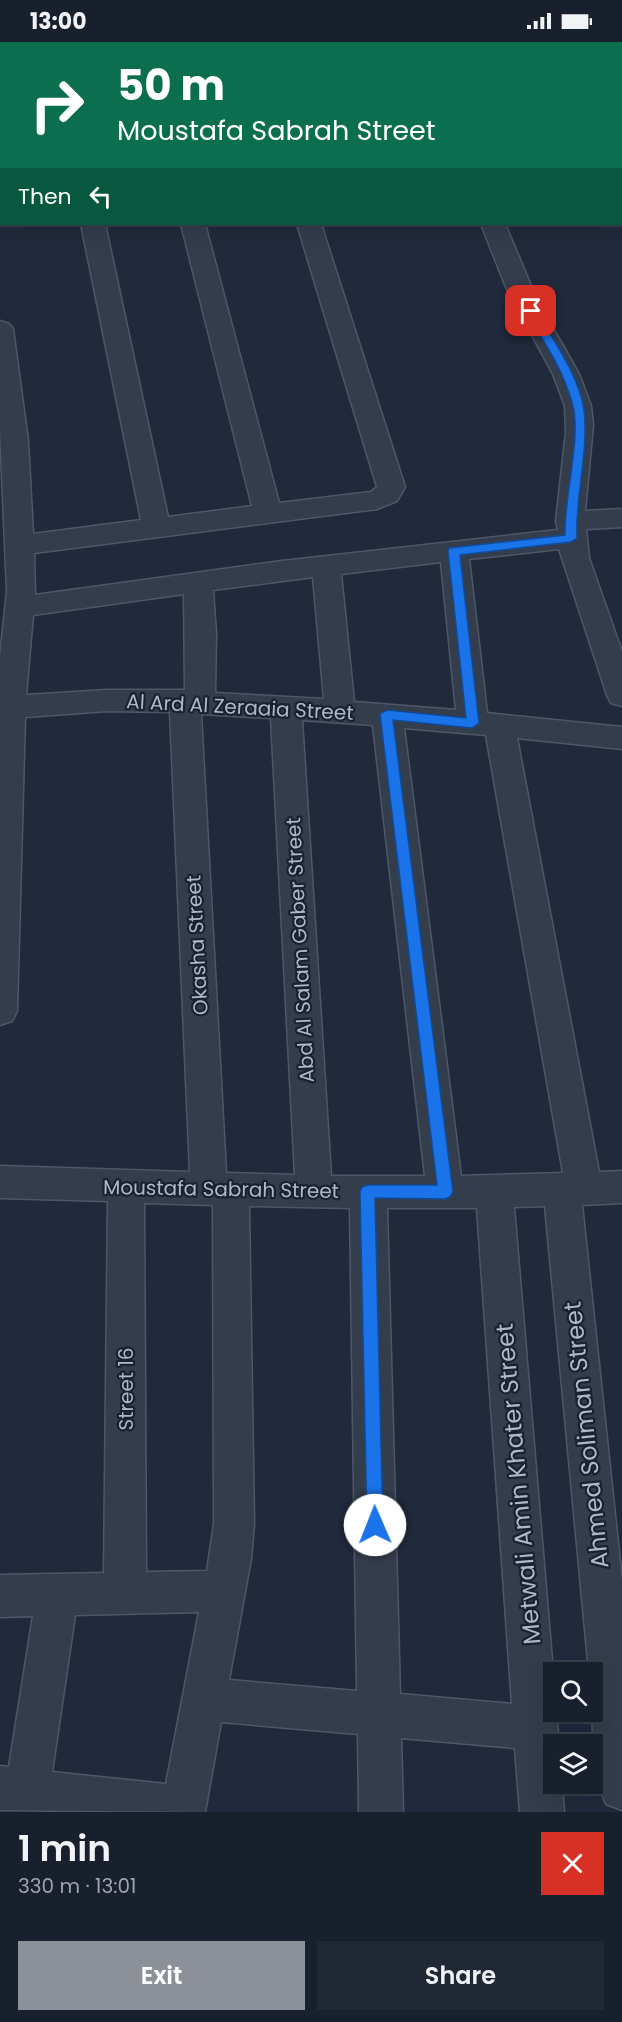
<!DOCTYPE html>
<html lang="en">
<head>
<meta charset="utf-8">
<style>
	body { margin:0; font-family:Poppins,sans-serif; background:#212835; color:#f1f3f6; height:100vh; display:flex; flex-direction:column; font-size:22px; white-space:nowrap }
	* { box-sizing:border-box; margin:0 }
	p { font-size:20px; color:#9fa3aa }
	.icon { flex:none; width:33px; height:33px; fill:none; stroke:currentColor; stroke-width:2; stroke-linecap:round; stroke-linejoin:round }
	.map { position:relative; height:1770px; overflow:hidden }
	.drawer { display:flex; flex-direction:column; background:#18202d; flex:1 }
	.drawer>* { flex:none }
	.guide { position:absolute; left:0px; top:0px; width:622px; height:183px; box-shadow:0 6px 24px #0002,0 0 0 2px #363e49; background:#0b6e4f; color:#fff; overflow:hidden }
	.fabs { position:absolute; left:543px; top:1620px; display:grid; gap:12px }
	.fabs a { display:grid; place-items:center; width:60px; height:60px; border-radius:0px; background:#18202d; box-shadow:0 6px 24px #0002,0 0 0 2px #363e49; font-size:30px }
	.pin { position:absolute; display:grid; place-items:center; width:51px; height:51px; color:#fff; margin:-26px; border-radius:12px; box-shadow:0 3px 9px #0006 }
	.me { position:absolute; width:66px; margin:-33px; rotate:359deg; stroke-linejoin:round; filter:drop-shadow(0 0 4px #0008) }
	.turn { display:flex; align-items:center; gap:21px; height:126px; padding:0 18px; font-size:27px }
	.turn .icon { width:78px; height:78px; stroke-width:2.5 }
	.turn b { display:block; font-size:42px; line-height:51px }
	.then { display:flex; align-items:center; height:57px; padding:0 18px; background:#0003; gap:12px; font-size:22px }
	.round { display:grid; place-items:center; flex:none; width:63px; height:63px; border-radius:0px; background:#212835 }
	.summary { display:flex; align-items:center; justify-content:space-between; height:102px; padding:0 18px }
	h1 { font-size:36px; font-weight:600; line-height:45px }
	.primary-button { display:flex; gap:12px; margin-top:auto; padding:12px 18px }
	.primary-button a { flex:1; height:69px; border-radius:0px; background:#8c9099; color:#fff; font-size:24px; font-weight:600; line-height:69px; text-align:center }
	.primary-button a+a { background:#212835; color:#f1f3f6 }
	.status { display:flex; justify-content:space-between; align-items:center; height:42px; padding:0 30px; background:#18202d; direction:ltr }
	.status svg { height:16px; fill:currentColor }
	.map>svg:first-child { display:block }
	.lines { fill:none; stroke-linecap:round; stroke-linejoin:round }
	.minor-casing { stroke:#4f5767; stroke-width:3 }
	.minor { fill:#343d4c; fill-rule:evenodd }
	.route { fill:#1a73e8; stroke:#114b97; stroke-width:1.5 }
	.labels { text-anchor:middle; dominant-baseline:central; stroke-width:4.5; stroke-linejoin:round; paint-order:stroke }
	.street-label { font-size:20px; fill:#afb7c8; stroke:#192231 }
	.near-street-label { font-size:24px; fill:#afb7c8; stroke:#192231 }
</style>
</head>
<body>
<div class="status"><b>13:00</b><svg viewBox="0 0 49 12"><path d="M0 12V9h3v3zM5 12V6h3v6zM10 12V3h3v9zM15 12V0h3v12zM26 1h20v11H26zM47 4h2v5h-2z"/></svg></div>
<div class="map">
<svg width="622" height="1770" viewBox="0 0 622 1770">
	<rect width="100%" height="100%" fill="#202a3c"/>
	<g class="lines">
		<g class="minor-casing">
			<g id="minor">
				<polygon points="0,0 10,2 2,2 2,12"/>
				<polygon points="25,0 57,0 24,2"/>
				<polygon points="135,0 157,0 157,2 136,2"/>
				<polygon points="242,0 264,0 264,2 243,2"/>
				<polygon points="384,0 406,0 406,2 385,2"/>
				<path d="M 81,182 L 105,182 L 168,475 L 252,464 L 181,182 L 205,182 L 279,461 L 371,450 L 377,445 L 297,182 L 321,182 L 405,445 L 397,459 L 377,467 L 34,511 L 35,553 L 282,519 L 558,488 L 556,479 L 566,390 L 565,364 L 553,332 L 506,245 L 481,182 L 505,182 L 537,258 L 579,332 L 591,364 L 593,383 L 585,469 L 622,467 L 622,485 L 586,487 L 589,516 L 622,610 L 622,664 L 611,661 L 607,653 L 559,507 L 469,517 L 487,671 L 622,685 L 622,707 L 517,696 L 599,1130 L 622,1129 L 622,1161 L 582,1163 L 622,1539 L 622,1768 L 606,1762 C 591,1725 592,1670 592,1630 L 589,1630 L 545,1164 L 514,1165 L 554,1642 L 554,1670 L 556,1670 L 559,1702 L 554,1702 L 554,1742 L 562,1742 L 564,1770 L 520,1770 L 515,1706 L 401,1696 L 403,1770 L 359,1770 L 358,1692 L 221,1680 L 205,1770 L 0,1768 L 0,1724 L 9,1725 L 33,1574 L 0,1575 L 0,1533 L 104,1531 L 108,1159 L 0,1156 L 0,1124 L 190,1130 L 170,670 L 107,669 L 25,675 L 17,969 L 12,979 L 0,983 L 0,615 L 7,549 L 0,386 L 0,279 L 9,282 L 13,287 L 28,399 L 33,492 L 141,478 ZM 441,520 L 456,668 L 354,660 L 341,532 ZM 313,535 L 324,657 L 215,651 L 216,592 L 213,548 ZM 184,552 L 185,648 L 107,648 L 26,653 L 33,573 ZM 201,672 L 271,676 L 295,1133 L 226,1131 ZM 302,678 L 373,683 L 425,1134 L 331,1134 ZM 404,686 L 486,693 L 563,1131 L 461,1134 ZM 144,1161 L 213,1163 L 214,1482 L 207,1529 L 146,1530 ZM 249,1164 L 350,1166 L 357,1649 L 229,1638 L 251,1517 L 254,1482 ZM 387,1166 L 477,1166 L 512,1662 L 400,1652 ZM 199,1570 L 166,1742 L 52,1730 L 75,1573 Z"/>
			</g>
		</g>
		<use href="#minor" class="minor"/>
	</g>
	<path class="route" d="M 531,266 L 536,269 C 553,297 580,336 584,368 C 589,410 575,454 577,496 L 571,500 L 460,513 L 479,681 L 472,686 L 393,678 L 453,1150 L 450,1155 L 445,1157 L 375,1156 L 383,1483 L 381,1489 L 375,1491 L 369,1489 L 367,1483 L 360,1150 L 362,1145 L 368,1143 L 437,1143 L 380,672 L 387,668 L 466,676 L 448,509 L 449,506 L 565,493 C 564,455 581,398 573,364 C 564,329 544,299 525,269 Z"/>
	<g class="labels">
		<g class="street-label">
			<text transform="translate(240 665) rotate(3)">Al Ard Al Zeraaia Street</text>
			<text transform="translate(197 903) rotate(-93)">Okasha Street</text>
			<text transform="translate(300 908) rotate(-93)">Abd Al Salam Gaber Street</text>
			<text transform="translate(221 1147) rotate(1)">Moustafa Sabrah Street</text>
			<text transform="translate(126 1347) rotate(-90)">Street 16</text>
		</g>
		<g class="near-street-label">
			<text transform="translate(586 1393) rotate(-96)">Ahmed Soliman Street</text>
			<text transform="translate(518 1442) rotate(-95)">Metwali Amin Khater Street</text>
		</g>
	</g>
</svg>
<div class="fabs">
<a><svg class="icon" aria-label="search" viewBox="0 0 24 24"><circle cx="10" cy="10" r="6"/><path d="M15 15l6 6"/></svg></a>
<a><svg class="icon" aria-label="layers" viewBox="0 0 24 24"><path d="M12 4l9 5-9 5-9-5zM3 14l9 5 9-5"/></svg></a>
</div>
<div class="pin" style="left:531px;top:269px;background:#d93025"><svg class="icon" aria-label="arrive" viewBox="0 0 24 24"><path d="M6 21V4h12l-3 4 3 4H6"/></svg></div>
<svg class="me" style="left:375px;top:1483px" viewBox="-20 -20 40 40"><circle r="19" fill="#fff"/><path d="M0-13L10 11 0 6-10 11z" fill="#1a73e8"/></svg>
<div class="guide">
<div class="turn"><svg class="icon" aria-label="right" viewBox="0 0 24 24"><path d="M7 20v-9h11M14 6l5 5-5 5"/></svg><div><b>50 m</b>Moustafa Sabrah Street</div></div>
<div class="then">Then<svg class="icon" aria-label="left" viewBox="0 0 24 24"><path d="M17 20v-9H6M10 6l-5 5 5 5"/></svg></div>
</div>
</div>
<section class="drawer">
<div class="summary"><div><h1>1 min</h1><p>330 m · 13:01</p></div><a class="round" style="background:#d93025;color:#fff"><svg class="icon" aria-label="close" viewBox="0 0 24 24"><path d="M6 6l12 12M18 6L6 18"/></svg></a></div>
<div class="primary-button"><a>Exit</a><a>Share</a></div>
</section>
</body>
</html>
